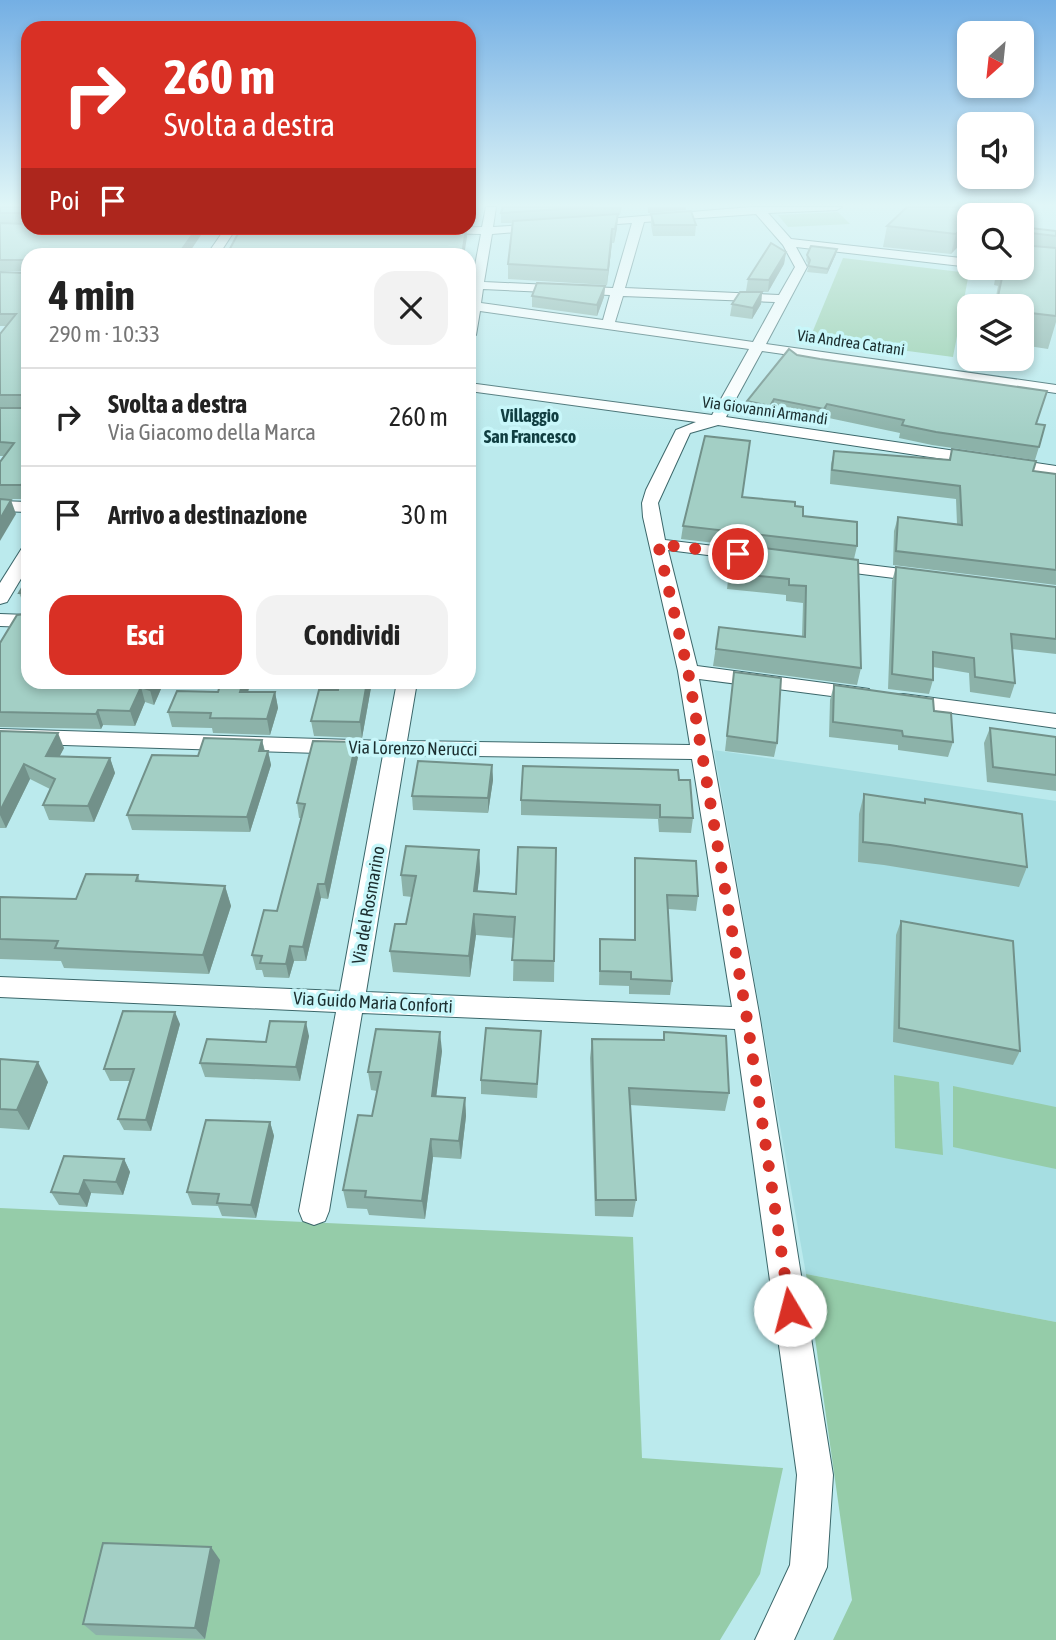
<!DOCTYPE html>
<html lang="it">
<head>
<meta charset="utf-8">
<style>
	body { margin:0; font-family:"Asap Condensed",sans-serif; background:#f2f2f2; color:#222; height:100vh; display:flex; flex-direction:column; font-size:26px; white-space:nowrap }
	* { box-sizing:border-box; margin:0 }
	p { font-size:23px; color:#767676 }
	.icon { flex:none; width:38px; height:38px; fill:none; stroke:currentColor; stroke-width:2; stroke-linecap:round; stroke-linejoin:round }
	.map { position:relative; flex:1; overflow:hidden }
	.sheet { position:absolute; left:21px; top:248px; width:455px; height:441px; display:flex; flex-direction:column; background:#fff; border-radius:21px; box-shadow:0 4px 10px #0003 }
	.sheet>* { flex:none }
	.hud { position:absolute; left:21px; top:21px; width:455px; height:214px; border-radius:21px; box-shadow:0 4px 10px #0003; background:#d93025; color:#fff; overflow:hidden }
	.needle { width:46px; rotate:207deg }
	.fabs { position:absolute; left:957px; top:21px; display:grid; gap:14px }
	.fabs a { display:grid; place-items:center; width:77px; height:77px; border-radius:14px; background:#fff; box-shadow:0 4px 10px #0003; font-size:35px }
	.pin { position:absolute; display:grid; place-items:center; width:60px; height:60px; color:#fff; margin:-30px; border:4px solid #fff; border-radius:50%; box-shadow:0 2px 7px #0007 }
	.me { position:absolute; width:77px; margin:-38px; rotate:352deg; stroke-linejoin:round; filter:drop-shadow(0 0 5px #0008) }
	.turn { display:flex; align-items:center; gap:24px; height:147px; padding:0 28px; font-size:32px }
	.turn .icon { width:91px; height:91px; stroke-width:2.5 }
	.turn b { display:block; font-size:49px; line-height:60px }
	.then { display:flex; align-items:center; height:66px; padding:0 28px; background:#0003; gap:14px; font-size:26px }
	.round { display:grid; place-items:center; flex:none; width:74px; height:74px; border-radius:21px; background:#f2f2f2 }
	.headline { display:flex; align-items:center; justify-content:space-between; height:119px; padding:0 28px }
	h1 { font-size:42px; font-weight:700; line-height:52px }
	.button { display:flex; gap:14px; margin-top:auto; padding:14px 28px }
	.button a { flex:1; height:80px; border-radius:21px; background:#d93025; color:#fff; font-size:28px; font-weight:700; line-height:80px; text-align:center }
	.button a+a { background:#f2f2f2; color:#222 }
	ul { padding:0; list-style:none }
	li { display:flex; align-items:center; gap:21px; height:98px; padding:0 28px; border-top:2px solid #e0e0e0 }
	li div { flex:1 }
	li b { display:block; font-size:26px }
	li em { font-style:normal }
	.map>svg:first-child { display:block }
	.built { fill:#a6dee2 }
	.green { fill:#95cca9 }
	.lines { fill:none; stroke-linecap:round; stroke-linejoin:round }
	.street-casing { stroke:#3b676a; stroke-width:2 }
	.street { fill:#fff; fill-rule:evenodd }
	.wall { fill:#8cb2a9 }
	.shaded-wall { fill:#72918a }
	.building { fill:#a3cfc5; stroke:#72918a; stroke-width:2 }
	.route { stroke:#d93025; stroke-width:12; stroke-dasharray:0 21.6 }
	.labels { text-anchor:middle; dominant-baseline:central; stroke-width:7; stroke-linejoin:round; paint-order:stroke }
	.far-street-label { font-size:16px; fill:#1b2e2f; stroke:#c8f7fa }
	.far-quarter-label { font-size:18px; font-weight:bold; fill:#103e41; stroke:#c8f7fa }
	.street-label { font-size:18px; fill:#1b2e2f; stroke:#c8f7fa }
</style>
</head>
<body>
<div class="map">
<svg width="1056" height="1640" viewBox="0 0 1056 1640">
	<rect width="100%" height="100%" fill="#bbeaed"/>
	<polygon class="built" points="714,750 1056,801 1056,1322 806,1274"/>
	<g class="green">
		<polygon points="838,212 850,224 788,227 778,215"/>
		<polygon points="843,258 969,273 953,357 810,338"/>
		<polygon points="894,1075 939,1082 943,1155 895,1148"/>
		<polygon points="953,1086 1056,1107 1056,1169 953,1147"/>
		<polygon points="0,1208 633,1237 642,1458 783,1468 760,1574 720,1640 0,1640"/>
		<polygon points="806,1274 1056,1322 1056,1640 833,1640 852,1600"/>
	</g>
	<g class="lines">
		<g class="street-casing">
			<g id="street">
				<path d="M 486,207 L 496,207 L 493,227 L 542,224 L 548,227 L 542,230 L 492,234 L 484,282 L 613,288 L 632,223 L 587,226 L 583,225 L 583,221 L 751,207 L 842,207 L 837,210 L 768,213 L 791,239 L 970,259 L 970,267 L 796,247 L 807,267 L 766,344 L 1056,385 L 1056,393 L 762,351 L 726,417 L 1056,466 L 1056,476 L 718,425 L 690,433 L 658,503 L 665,540 L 763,552 L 772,557 L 763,562 L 668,550 L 697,666 L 862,688 L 869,689 L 872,694 L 869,699 L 862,700 L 699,679 L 760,1019 L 833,1475 L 827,1567 L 794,1640 L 755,1640 L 790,1565 L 797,1475 L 735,1029 L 362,1013 L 329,1211 L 325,1221 L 314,1225 L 303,1221 L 299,1211 L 336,1012 L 0,997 L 0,977 L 340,991 L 383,755 L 0,743 L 0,729 L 386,741 L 397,682 L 417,682 L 407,741 L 690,745 L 678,671 L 643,517 L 642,503 L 646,490 L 676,430 L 696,422 L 469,391 L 469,383 L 712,415 L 749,349 L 480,311 L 476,335 L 469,339 L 469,281 L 472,281 L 481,234 L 437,233 L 431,230 L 433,228 L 482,227 ZM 756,214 L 783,245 L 795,267 L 779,295 L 625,288 L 644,222 ZM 483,289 L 610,295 L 603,320 L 481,303 ZM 623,296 L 775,302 L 753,342 L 615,322 ZM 405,755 L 692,759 L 732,1007 L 366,992 Z"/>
				<polygon points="167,228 275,228 276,229 270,232 233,233 218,256 206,256 222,233 171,233 165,230"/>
				<polygon points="0,501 28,502 28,512 0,511"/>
				<polygon points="28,547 28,567 7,602 0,604 0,583 22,548"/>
				<polygon points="828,560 926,572 935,577 926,582 822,569 819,565 822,561"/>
				<polygon points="0,614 28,615 28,627 0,626"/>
				<polygon points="903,694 1056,714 1056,728 896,705 893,700 896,695"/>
			</g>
		</g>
		<use href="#street" class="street"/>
	</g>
	<g class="wall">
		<polygon points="0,207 28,207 28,228 201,235 28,256 28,496 26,499 0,499 0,462 5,456 0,456 0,334 6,326 0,326 0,272 25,273 25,271 0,271"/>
		<polygon points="503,207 622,207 620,215 618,215 617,228 614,243 612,243 607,285 508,279 508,264 512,223 501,223 501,213"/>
		<polygon points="651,214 696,225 695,236 653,236 651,225"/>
		<polygon points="970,215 970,234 951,254 883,247 887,226"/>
		<polygon points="1022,227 1056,231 1056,322 1048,349 1022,345 1022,306 994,306 998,286 994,285 997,268 1022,268"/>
		<polygon points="837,249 836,254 827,274 807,272 809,265 806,261 807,255"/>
		<polygon points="786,252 784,264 768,292 746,291 748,279"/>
		<polygon points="605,286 604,297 597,316 532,307 532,296"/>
		<polygon points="762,292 761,304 752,319 730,316 732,304"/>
		<polygon points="797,355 1036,424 1039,447 1035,460 932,445 899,438 900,433 824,417 821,422 772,412 768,419 745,414 747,401"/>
		<polygon points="952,449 1033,471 1056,474 1056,585 893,565 894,531 898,517 957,524 956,499 830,484 831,464 834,451 949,460"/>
		<polygon points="742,497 795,506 803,516 857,546 854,559 861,668 857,685 713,666 719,627 802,637 803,603 786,601 786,595 727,589 732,545 681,539 683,526"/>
		<polygon points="896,567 1056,587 1056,654 1012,649 1015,683 1010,698 970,692 969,673 933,667 933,680 929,694 888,689 892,581"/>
		<polygon points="28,577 28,682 164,682 154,705 145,702 135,726 103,725 101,729 0,727 0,643 24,614 25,607 19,593"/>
		<polygon points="734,672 777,743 774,757 725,751"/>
		<polygon points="221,682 251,682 248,692 275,692 278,708 270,735 213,733 212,728 172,727 168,712 218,692"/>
		<polygon points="372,682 362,738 314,736 311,721 338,690"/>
		<polygon points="834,685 934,711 953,742 948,757 898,750 898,745 829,737 830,700"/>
		<polygon points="990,728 1056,737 1056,791 987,782 984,743"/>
		<polygon points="0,731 64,748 59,757 110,758 115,773 94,822 49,820 43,805 50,789 30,779 6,828 0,828"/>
		<polygon points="262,740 265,751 268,751 271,765 250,832 132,830 127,815 198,756"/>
		<polygon points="358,757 328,899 321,898 306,961 294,961 289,978 264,977 262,970 256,970 252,955 277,911 301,818 299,818 297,803"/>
		<polygon points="492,765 493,780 488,813 413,810 412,796"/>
		<polygon points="679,780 693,818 691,833 659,832 658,819 521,815 521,800"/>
		<polygon points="864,794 924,803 925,799 1027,867 1019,887 884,865 858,862 859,814"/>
		<polygon points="556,848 554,982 513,981 514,938 476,935 470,977 393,972 390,951 406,924 412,897 403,896 401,875 479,850 480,871 477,891 516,894"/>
		<polygon points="635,858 698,896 696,911 668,909 672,981 670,995 629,994 629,986 599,985 600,939 634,940 634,873"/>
		<polygon points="138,875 140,882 225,886 231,906 209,974 64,968 61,961 0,959 0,897 76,899"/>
		<polygon points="901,921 1020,1051 1013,1065 893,1042 896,935"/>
		<polygon points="180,1024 151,1131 124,1130 118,1119 130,1081 110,1081 104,1069"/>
		<polygon points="541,1031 537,1098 481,1094 481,1080"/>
		<polygon points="664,1032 729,1093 725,1111 630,1105 636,1200 633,1217 595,1216 590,1058 592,1039 663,1040"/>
		<polygon points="309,1036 300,1081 205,1077 200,1063 266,1042"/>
		<polygon points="442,1051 436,1096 465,1098 466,1116 461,1159 433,1157 425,1219 369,1215 367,1209 347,1208 343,1190 372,1116 377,1091 371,1090 368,1072"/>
		<polygon points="0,1059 48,1082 29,1130 0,1128"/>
		<polygon points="270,1122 274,1136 256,1218 222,1216 218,1206 192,1205 187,1192"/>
		<polygon points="124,1159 130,1172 123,1195 91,1193 87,1207 59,1205 51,1192"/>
		<polygon points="220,1560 205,1639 96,1635 83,1624"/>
	</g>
	<g class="shaded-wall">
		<polygon points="470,207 472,207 469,224 469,212"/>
		<polygon points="648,207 686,207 686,210 648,213"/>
		<polygon points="618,214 617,228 614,243 615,229"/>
		<polygon points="970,219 970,234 951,254 956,234"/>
		<polygon points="197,228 199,228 201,235 187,256 177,256"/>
		<polygon points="466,228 467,237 464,256 462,256"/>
		<polygon points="612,229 612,243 607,285 608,270"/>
		<polygon points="1031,233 1022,262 1022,236"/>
		<polygon points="837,249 836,254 827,274 828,269"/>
		<polygon points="786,252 784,264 768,292 769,280"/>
		<polygon points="605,286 604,297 597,316 597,305"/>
		<polygon points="762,292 761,304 752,319 753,308"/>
		<polygon points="774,399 772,412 768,419 770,406"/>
		<polygon points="827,404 824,417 821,422 824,409"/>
		<polygon points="28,475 28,496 26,499 21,485"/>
		<polygon points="11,500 16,514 0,541 0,519"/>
		<polygon points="153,682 164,682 154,705 150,690"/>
		<polygon points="243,682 251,682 243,707 240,692"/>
		<polygon points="367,682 372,682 362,738 360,722"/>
		<polygon points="141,687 145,702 135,726 130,711"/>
		<polygon points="275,692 278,708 270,735 267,719"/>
		<polygon points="98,710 103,725 101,729 96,714"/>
		<polygon points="58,733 64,748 52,771 46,756"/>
		<polygon points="262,740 265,754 259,751"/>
		<polygon points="356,742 358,757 328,899 325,884"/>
		<polygon points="268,751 271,765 250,832 247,817"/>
		<polygon points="110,758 115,773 94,822 88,806"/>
		<polygon points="24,764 30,779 6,828 0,815 0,811"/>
		<polygon points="492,765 493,780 488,813 488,798"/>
		<polygon points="479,850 480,871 475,913 474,891"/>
		<polygon points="318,884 321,898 306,961 303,947"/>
		<polygon points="225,886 231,906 209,974 203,955"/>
		<polygon points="474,914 476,935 470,977 469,956"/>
		<polygon points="290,946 294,961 289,978 286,964"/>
		<polygon points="175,1012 180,1024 151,1131 146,1120"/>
		<polygon points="306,1022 309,1036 300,1081 296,1067"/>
		<polygon points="440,1032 442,1051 434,1114 432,1096"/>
		<polygon points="38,1062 48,1082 29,1130 17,1110"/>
		<polygon points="465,1098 466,1116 461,1159 459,1141"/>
		<polygon points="270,1122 274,1136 256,1218 251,1205"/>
		<polygon points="431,1139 433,1157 425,1219 422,1201"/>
		<polygon points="124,1159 130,1172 123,1195 116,1182"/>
		<polygon points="84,1180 91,1193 87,1207 79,1194"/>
		<polygon points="211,1547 220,1560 205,1639 195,1628"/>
	</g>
	<g class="building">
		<rect x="0" y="207" width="28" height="6"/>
		<polygon points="503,207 593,207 501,213"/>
		<polygon points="907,207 966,207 979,209 973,215 970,215 970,219 956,234 887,226"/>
		<polygon points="691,211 696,225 654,225 651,214"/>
		<polygon points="618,214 615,229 612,229 608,270 508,264 513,221"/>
		<polygon points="0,223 28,224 28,228 197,228 177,256 28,256 28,475 21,485 0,485 0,462 14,443 0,442 0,408 24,408 26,398 24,395 0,395 0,334 16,314 0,314 0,272 25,273 27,262 25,260 0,260"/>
		<polygon points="1022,227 1056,231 1056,236 1031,233 1022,236"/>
		<polygon points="241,228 392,228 439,229 442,228 466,228 462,256 226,256"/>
		<polygon points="771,243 786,252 769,280 748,279"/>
		<polygon points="1022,245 1056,248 1056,316 1022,312 1022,306 996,306 1004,268 1022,268"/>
		<polygon points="811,246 837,249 828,269 808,266 810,260 807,255"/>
		<polygon points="537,283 605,286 597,305 532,296"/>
		<polygon points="740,292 762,292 753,308 732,304"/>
		<polygon points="789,349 797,355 820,359 1047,391 1036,424 1045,425 1039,447 936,432 902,425 904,420 827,404 824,409 774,399 770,406 747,401"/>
		<polygon points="705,436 750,441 742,497 795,502 795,506 803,507 803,516 857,522 857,546 683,526"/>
		<polygon points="952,449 1036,461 1033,471 1056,474 1056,570 896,551 898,517 962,525 960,486 832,470 834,451 950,460"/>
		<polygon points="0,499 11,500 0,519"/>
		<polygon points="733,544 858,560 861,668 716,649 719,627 805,637 806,586 789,585 789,579 730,573"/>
		<polygon points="896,567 1056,587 1056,639 1011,634 1015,683 975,677 974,658 933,652 933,680 892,674"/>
		<polygon points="28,577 28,593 19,593"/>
		<polygon points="28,596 28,682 153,682 150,690 141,687 130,711 98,710 96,714 0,712 0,643 17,615 24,614 25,600"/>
		<polygon points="734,672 781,678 777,743 727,736"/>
		<polygon points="221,682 243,682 240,692 275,692 267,719 210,718 211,713 168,712 177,691 218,692"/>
		<polygon points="339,682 367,682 360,722 311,721 319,690 338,690"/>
		<polygon points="834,685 933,699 934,711 951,713 953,742 903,736 902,731 833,722"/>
		<polygon points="990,728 1056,737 1056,775 993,767"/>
		<polygon points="0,731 58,733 46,756 110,758 88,806 43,805 55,779 24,764 0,811"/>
		<polygon points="204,738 262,740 259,751 268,751 247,817 127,815 152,755 198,756"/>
		<polygon points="313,741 356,742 325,884 318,884 303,947 290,946 286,964 260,963 262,956 252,955 264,910 277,911 305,804 297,803"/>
		<polygon points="418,761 492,765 488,798 412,796"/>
		<polygon points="523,766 678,770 679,780 690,780 693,818 660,817 660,805 521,800"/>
		<polygon points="864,794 925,803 925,799 1022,814 1027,867 890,845 863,842"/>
		<polygon points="406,846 479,850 474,891 516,894 518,847 556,848 554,961 512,960 515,917 474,914 469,956 390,951 395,924 406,924 416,876 401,875"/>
		<polygon points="635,858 696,861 698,896 667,895 672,981 631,979 631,972 600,971 600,939 635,940"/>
		<polygon points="86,874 138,875 136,881 225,886 203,955 55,948 58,941 0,939 0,897 76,899"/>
		<polygon points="901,921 1013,941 1020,1051 899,1028"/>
		<polygon points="123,1011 175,1012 146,1120 118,1119 134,1069 104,1069"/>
		<polygon points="270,1021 306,1022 296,1067 200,1063 207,1039 266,1042"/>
		<polygon points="486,1028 541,1031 537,1084 481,1080"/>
		<polygon points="376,1029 440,1032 432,1096 465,1098 459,1141 431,1139 422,1201 365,1197 366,1191 343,1190 358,1115 372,1116 381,1072 368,1072"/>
		<polygon points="664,1032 726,1036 729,1093 629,1088 636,1200 596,1200 592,1039 664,1040"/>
		<polygon points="0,1059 38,1062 17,1110 0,1109"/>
		<polygon points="206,1120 270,1122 251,1205 217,1203 219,1194 187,1192"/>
		<polygon points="64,1156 124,1159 116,1182 84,1180 79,1194 51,1192"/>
		<polygon points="103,1543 211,1547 195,1628 83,1624"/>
	</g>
	<linearGradient id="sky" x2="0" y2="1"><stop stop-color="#74afe4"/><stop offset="0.47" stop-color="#e0f6f7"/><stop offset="1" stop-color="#e0f6f7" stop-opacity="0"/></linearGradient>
	<rect width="1056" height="436" fill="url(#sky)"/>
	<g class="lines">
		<polyline class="route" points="738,554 658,544 688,671 747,1019 790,1310"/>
	</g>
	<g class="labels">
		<g class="far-street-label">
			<text transform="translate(851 342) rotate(8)">Via Andrea Catrani</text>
			<text transform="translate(765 410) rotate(8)">Via Giovanni Armandi</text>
		</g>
		<g class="far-quarter-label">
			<text x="530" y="415">Villaggio<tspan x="530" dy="21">San Francesco</tspan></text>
		</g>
		<g class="street-label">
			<text transform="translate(413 748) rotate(1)">Via Lorenzo Nerucci</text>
			<text transform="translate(368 905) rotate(-80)">Via del Rosmarino</text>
			<text transform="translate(373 1002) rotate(3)">Via Guido Maria Conforti</text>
		</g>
	</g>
</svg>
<div class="fabs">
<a><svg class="needle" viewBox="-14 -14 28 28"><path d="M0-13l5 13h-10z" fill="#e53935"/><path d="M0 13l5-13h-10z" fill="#767676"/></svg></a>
<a><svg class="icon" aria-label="sound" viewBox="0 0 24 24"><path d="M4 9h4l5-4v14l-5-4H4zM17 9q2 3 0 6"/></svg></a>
<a><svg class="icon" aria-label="search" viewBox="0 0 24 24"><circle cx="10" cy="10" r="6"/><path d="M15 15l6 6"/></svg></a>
<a><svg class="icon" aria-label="layers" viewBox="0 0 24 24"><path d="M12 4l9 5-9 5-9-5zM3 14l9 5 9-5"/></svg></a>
</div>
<div class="pin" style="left:738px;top:554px;background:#d93025"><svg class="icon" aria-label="arrive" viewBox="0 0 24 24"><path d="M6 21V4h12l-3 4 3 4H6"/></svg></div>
<svg class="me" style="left:790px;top:1310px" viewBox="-20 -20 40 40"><circle r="19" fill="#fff"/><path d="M0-13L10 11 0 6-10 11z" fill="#d93025"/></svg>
<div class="hud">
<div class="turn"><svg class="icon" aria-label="right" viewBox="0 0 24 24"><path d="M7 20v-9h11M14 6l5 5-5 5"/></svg><div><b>260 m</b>Svolta a destra</div></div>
<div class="then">Poi<svg class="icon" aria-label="arrive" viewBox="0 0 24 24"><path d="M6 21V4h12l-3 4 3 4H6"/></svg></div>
</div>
<section class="sheet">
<div class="headline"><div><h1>4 min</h1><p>290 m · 10:33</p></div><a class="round"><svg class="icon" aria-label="close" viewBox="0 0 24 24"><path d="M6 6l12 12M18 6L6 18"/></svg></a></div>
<ul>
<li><svg class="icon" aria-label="right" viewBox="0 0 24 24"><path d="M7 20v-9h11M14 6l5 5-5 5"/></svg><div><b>Svolta a destra</b><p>Via Giacomo della Marca</p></div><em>260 m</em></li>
<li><svg class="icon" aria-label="arrive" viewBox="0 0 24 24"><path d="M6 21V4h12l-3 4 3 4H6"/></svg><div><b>Arrivo a destinazione</b></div><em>30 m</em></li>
</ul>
<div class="button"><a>Esci</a><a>Condividi</a></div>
</section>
</div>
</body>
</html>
